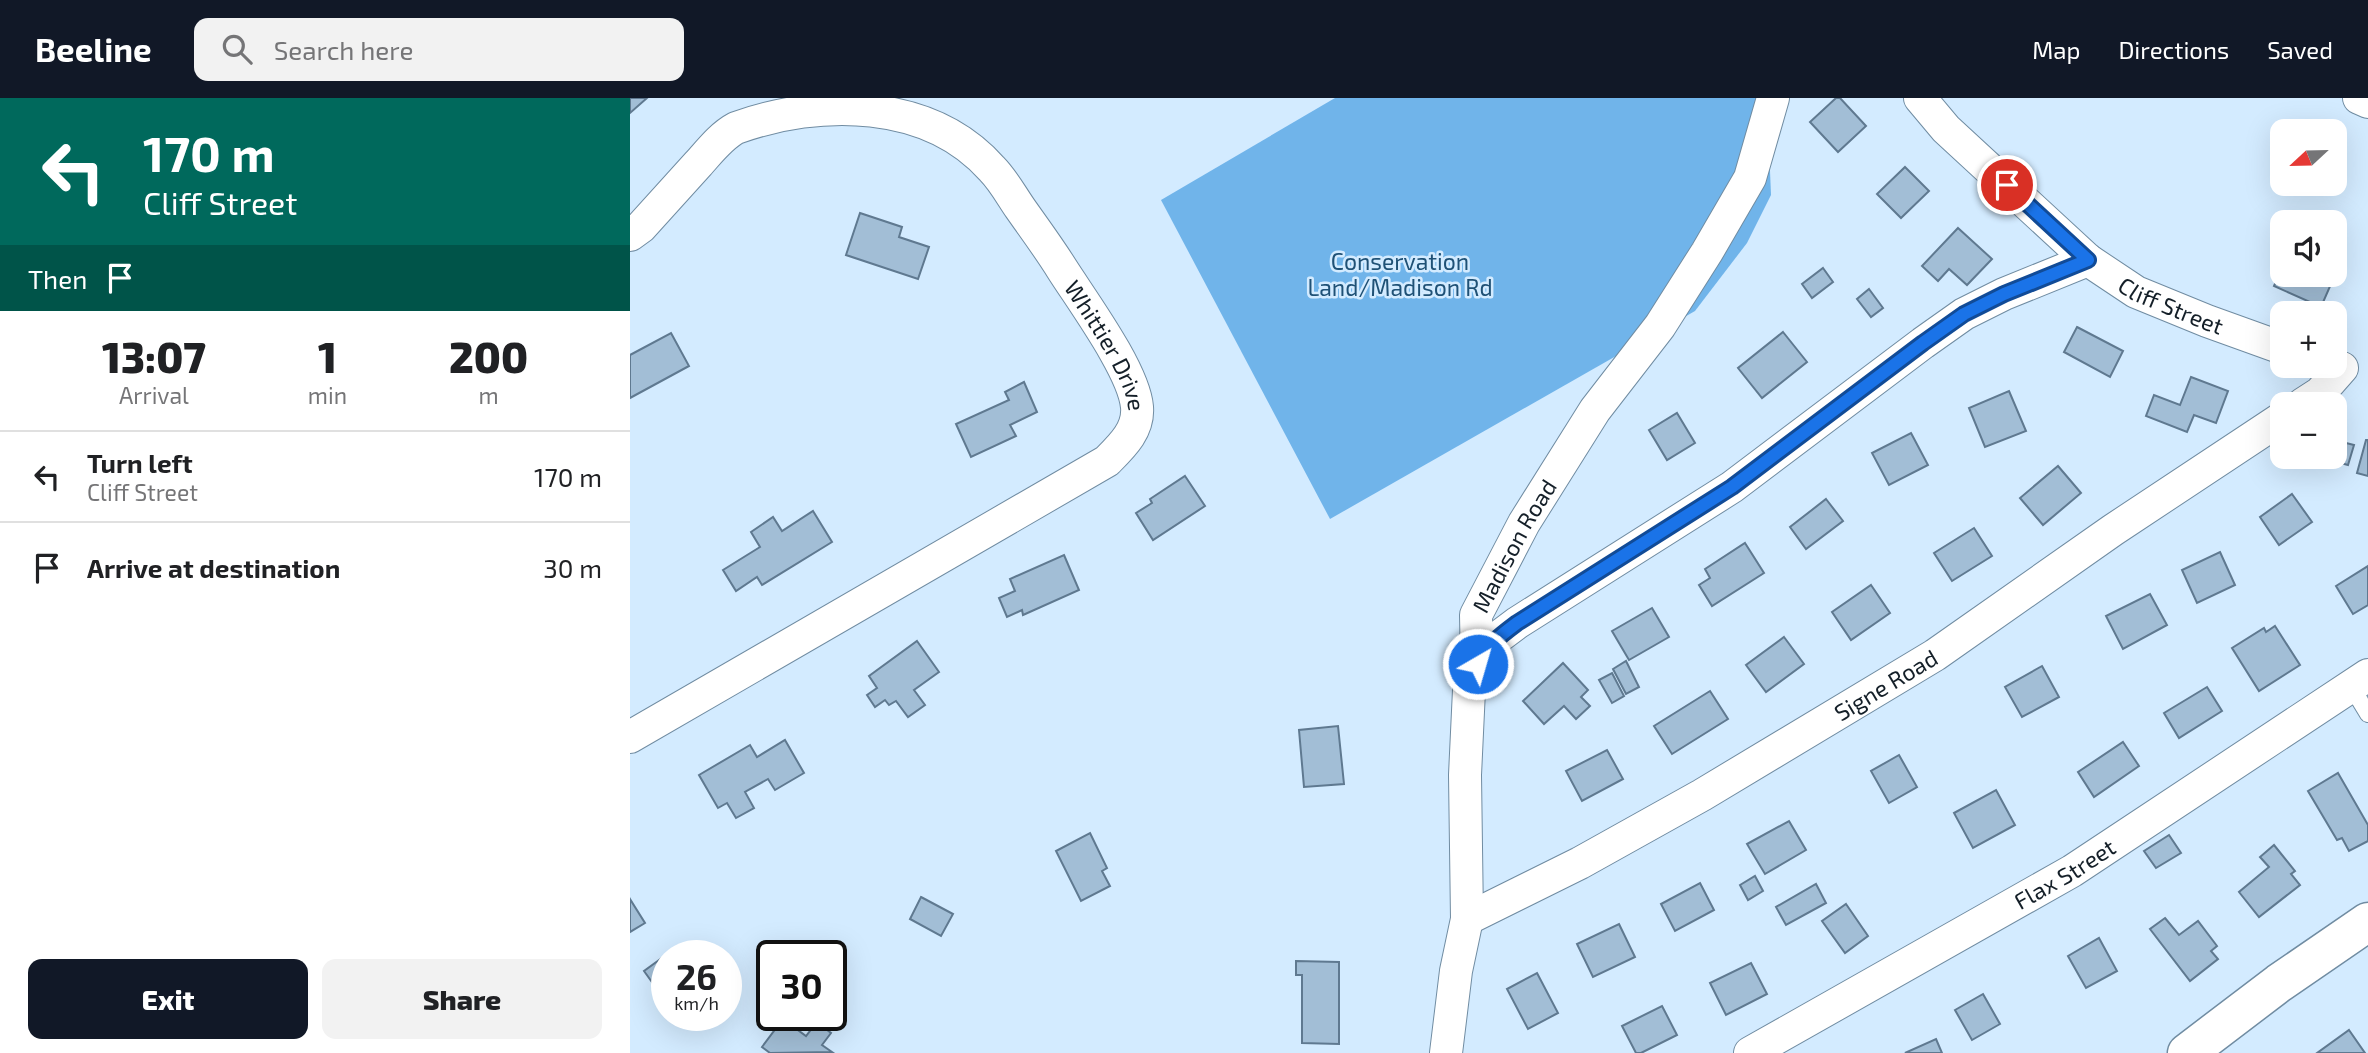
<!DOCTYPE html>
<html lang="en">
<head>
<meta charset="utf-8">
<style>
	body { margin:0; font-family:"Exo 2",sans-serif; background:#f2f2f2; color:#202124; height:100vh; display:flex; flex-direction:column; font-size:26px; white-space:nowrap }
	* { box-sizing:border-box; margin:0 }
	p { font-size:23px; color:#757577 }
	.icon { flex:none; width:38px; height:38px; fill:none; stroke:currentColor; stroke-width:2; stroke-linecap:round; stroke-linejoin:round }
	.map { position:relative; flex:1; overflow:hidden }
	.details { display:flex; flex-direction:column; background:#fff; width:630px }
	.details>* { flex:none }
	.hud { background:#00695c; color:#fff; overflow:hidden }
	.needle { width:46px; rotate:248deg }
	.controls { position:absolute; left:1640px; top:21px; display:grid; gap:14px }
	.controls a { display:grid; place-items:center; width:77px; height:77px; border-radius:14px; background:#fff; box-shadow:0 7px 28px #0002; font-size:35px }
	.speed { position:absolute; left:21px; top:842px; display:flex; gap:14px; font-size:35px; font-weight:700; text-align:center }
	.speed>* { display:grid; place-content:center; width:91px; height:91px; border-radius:50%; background:#fff; box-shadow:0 7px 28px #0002; line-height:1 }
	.speed small { font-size:18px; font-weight:400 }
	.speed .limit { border:4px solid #111; border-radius:10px; background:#fff; color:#111 }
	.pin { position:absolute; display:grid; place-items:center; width:60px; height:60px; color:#fff; margin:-30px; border:4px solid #fff; border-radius:50%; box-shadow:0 2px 7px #0007 }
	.me { position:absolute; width:77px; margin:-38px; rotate:38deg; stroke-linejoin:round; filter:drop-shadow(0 0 5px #0008) }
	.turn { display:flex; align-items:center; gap:24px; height:147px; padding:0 28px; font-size:32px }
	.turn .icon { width:91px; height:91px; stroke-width:2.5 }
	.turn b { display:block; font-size:49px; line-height:60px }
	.then { display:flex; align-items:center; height:66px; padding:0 28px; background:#0003; gap:14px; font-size:26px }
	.eta { display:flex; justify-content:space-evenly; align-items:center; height:119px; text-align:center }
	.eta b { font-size:42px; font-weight:800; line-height:49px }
	.action { display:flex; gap:14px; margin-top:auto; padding:14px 28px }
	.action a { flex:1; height:80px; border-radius:14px; background:#111827; color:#fff; font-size:28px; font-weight:800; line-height:80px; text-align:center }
	.action a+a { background:#f2f2f2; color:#202124 }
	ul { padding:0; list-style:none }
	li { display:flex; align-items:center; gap:21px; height:91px; padding:0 28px; border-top:2px solid #e0e0e0 }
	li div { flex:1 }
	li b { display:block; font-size:26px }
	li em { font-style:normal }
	header { display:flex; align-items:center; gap:42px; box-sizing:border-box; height:98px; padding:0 35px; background:#111827; color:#fff }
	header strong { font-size:33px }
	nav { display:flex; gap:38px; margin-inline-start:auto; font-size:24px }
	.search { width:490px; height:63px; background:#f2f2f2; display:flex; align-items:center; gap:18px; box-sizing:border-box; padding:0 24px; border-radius:14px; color:#757577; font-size:26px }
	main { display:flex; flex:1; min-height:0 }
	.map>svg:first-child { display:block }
	.forest { fill:#70b4ea }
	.building { fill:#a2bed6; stroke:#5f7990; stroke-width:2 }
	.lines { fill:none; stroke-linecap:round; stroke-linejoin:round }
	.lane-casing { stroke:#708ca2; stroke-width:18 }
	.street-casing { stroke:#708ca2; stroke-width:34 }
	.secondary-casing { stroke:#708ca2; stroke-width:41 }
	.lane { stroke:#fff; stroke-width:16 }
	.street { stroke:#fff; stroke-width:32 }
	.secondary { stroke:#fff; stroke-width:38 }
	.route-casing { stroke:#114b97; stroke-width:18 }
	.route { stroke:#1a73e8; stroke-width:12 }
	.labels { text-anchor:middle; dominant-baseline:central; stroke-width:5; stroke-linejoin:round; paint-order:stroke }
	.park-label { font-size:23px; fill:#1f5176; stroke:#d3ebff }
	.street-label { font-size:23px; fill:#141f28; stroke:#d3ebff }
</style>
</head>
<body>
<header>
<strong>Beeline</strong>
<div class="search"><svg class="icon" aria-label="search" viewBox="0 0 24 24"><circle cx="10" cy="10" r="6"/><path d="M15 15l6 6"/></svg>Search here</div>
<nav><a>Map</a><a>Directions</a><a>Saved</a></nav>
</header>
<main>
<section class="details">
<div class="hud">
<div class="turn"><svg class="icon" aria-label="left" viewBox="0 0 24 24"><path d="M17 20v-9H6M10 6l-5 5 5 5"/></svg><div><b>170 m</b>Cliff Street</div></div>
<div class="then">Then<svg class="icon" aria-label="arrive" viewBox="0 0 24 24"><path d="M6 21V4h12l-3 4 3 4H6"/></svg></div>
</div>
<div class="eta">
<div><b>13:07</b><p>Arrival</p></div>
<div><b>1</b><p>min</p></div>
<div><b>200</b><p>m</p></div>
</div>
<ul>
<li><svg class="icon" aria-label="left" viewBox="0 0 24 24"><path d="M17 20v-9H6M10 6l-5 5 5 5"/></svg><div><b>Turn left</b><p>Cliff Street</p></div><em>170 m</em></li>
<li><svg class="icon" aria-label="arrive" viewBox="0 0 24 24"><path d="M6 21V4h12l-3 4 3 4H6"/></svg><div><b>Arrive at destination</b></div><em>30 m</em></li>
</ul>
<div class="action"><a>Exit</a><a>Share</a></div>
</section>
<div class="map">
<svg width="1738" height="955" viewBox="0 0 1738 955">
	<rect width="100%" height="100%" fill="#d3ebff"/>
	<polygon class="forest" points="705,0 1137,0 1141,97 1117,145 1065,213 700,421 531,102"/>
	<g class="building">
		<polygon points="0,0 17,0 0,15"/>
		<polygon points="1206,0 1210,0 1236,28 1208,54 1180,24"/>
		<polygon points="1275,69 1299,93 1271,120 1247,96"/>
		<polygon points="230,115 272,129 269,139 299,149 288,181 216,157"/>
		<polygon points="1328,130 1362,161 1337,187 1319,171 1308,183 1292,168"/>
		<polygon points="1193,170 1203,184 1182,200 1172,186"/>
		<polygon points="1652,170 1652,177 1685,177 1684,179 1701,186 1691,209 1644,188"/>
		<polygon points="1239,191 1253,210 1241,219 1227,201"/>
		<polygon points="1447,229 1493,253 1480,279 1434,254"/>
		<polygon points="1153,234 1177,264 1132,300 1108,270"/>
		<polygon points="41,235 59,268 0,300 0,257"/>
		<polygon points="1561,279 1598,293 1586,325 1564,317 1557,334 1516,318 1524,297 1550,307"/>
		<polygon points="394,284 407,314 380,327 386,338 341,359 326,326 379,302 375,294"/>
		<polygon points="1379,293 1396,333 1355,349 1339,310"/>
		<polygon points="1047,315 1065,345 1037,362 1019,332"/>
		<polygon points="1281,335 1298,367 1259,387 1242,355"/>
		<polygon points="1704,342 1724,347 1718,367 1696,361 1697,359 1704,359"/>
		<polygon points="1736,342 1738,342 1738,378 1727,375"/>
		<polygon points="1428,368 1451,395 1413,427 1390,400"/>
		<polygon points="555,378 575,408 523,442 506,415 522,405 520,401"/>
		<polygon points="1662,396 1682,424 1649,447 1630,419"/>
		<polygon points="1196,401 1213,423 1176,451 1160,429"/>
		<polygon points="183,413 202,444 132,487 127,479 106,493 93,472 130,449 121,434 143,419 152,433"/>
		<polygon points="1344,430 1362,458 1322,483 1304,455"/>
		<polygon points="1115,445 1134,475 1082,508 1069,487 1080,480 1075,471"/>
		<polygon points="1590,454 1605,487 1567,505 1552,472"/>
		<polygon points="434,457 449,492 393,517 392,512 377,519 369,500 385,493 380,481"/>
		<polygon points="1738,468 1738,507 1723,516 1706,488"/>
		<polygon points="1241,487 1260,515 1221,542 1202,514"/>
		<polygon points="1520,496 1537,527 1493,551 1476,518"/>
		<polygon points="1022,510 1039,539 999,562 982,533"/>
		<polygon points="1645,528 1670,567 1629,593 1602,550 1634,530 1636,534"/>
		<polygon points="1154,539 1174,566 1136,594 1116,567"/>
		<polygon points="287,543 309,574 284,592 295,607 278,619 266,603 259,607 255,602 245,609 237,597 247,590 239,578"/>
		<polygon points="996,563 1009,589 996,596 983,571"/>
		<polygon points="933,565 958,592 951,599 960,608 946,621 934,608 914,626 893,603"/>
		<polygon points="1412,568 1429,599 1392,619 1375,589"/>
		<polygon points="982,575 994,598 982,605 969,582"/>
		<polygon points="1577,589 1592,613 1549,640 1534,615"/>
		<polygon points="1080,593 1098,621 1042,656 1024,628"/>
		<polygon points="708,628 714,686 674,689 669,632"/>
		<polygon points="155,642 174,675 145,692 138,681 115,694 124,710 106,720 97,705 88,710 69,677 120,647 127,659"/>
		<polygon points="1493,644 1509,668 1464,699 1448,674"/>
		<polygon points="977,652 993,681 952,703 936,673"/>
		<polygon points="1269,657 1287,689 1259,705 1241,673"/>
		<polygon points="1708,675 1738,727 1738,743 1719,753 1712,740 1707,742 1678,693"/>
		<polygon points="1366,692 1385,727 1343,750 1324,715"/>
		<polygon points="1159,723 1176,752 1135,776 1117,746"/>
		<polygon points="460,735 477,770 472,773 480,788 451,803 426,753"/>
		<polygon points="1539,737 1551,755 1526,770 1514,753"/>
		<polygon points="1644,747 1665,773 1661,776 1670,787 1629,819 1609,794 1639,769 1630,759"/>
		<polygon points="1125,778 1133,793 1118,802 1110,787"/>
		<polygon points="1070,785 1084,812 1045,833 1031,806"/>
		<polygon points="1186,786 1196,805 1156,827 1146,809"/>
		<polygon points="291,799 323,816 311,838 280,821"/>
		<polygon points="0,801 15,825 0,834"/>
		<polygon points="1216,806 1238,838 1215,855 1192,823"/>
		<polygon points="1535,820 1549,837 1568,823 1587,848 1581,853 1588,861 1560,883 1520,831"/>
		<polygon points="989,826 1005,859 963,879 947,846"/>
		<polygon points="1469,840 1487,873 1456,890 1438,858"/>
		<polygon points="43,852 47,858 37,858 37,905 14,873"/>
		<polygon points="666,863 709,864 709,946 672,945 672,877 666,877"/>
		<polygon points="1121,865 1137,896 1096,917 1080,885"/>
		<polygon points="907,875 928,915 898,931 877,891"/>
		<polygon points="1353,896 1370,926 1342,942 1325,912"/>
		<polygon points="1032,908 1047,937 1011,955 1006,955 992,928"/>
		<polygon points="153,921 176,938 187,924 201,935 192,947 202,954 140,955 132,949"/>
		<polygon points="1719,932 1735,955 1687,955"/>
		<polygon points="1306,941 1312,955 1275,955"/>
	</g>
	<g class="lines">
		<g class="lane-casing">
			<polyline id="lane" points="1721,588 1738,616"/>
		</g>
		<g class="street-casing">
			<g id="street">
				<path id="s1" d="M 1290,0 L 1316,31 L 1458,162 L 1506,194 L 1577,223 L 1652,250"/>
				<polyline points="1729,0 1738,4"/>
				<path id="s2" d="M 0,137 L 11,129 C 30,108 49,87 68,66 C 79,54 91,38 106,30 C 189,0 299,0 362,71 C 373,82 381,97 390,110 C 404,130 419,150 432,171 C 453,204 504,273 507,309 C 509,332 492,348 477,363 L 0,639"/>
				<polyline points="1673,306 1690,295 1712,270"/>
				<path id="s3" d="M 847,566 L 846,517 L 894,425 L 965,312 L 1030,228 L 1077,154 L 1120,80 L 1143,0"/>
				<path id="s4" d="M 837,821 L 950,765 L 1072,697 L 1305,557 L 1483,432 L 1652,320"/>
				<polyline points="816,955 826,873 837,821 835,677 839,592 843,575 852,556 867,540 887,525 1102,389 1293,245 1334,216 1374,196 1458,162"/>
				<path id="s5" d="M 1120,955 L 1442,773 L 1738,577"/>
			</g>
		</g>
		<g class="secondary-casing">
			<polyline id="secondary" points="1557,955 1649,885 1738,824"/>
		</g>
		<use href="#lane" class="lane"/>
		<use href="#street" class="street"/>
		<use href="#secondary" class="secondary"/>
	</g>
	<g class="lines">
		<g class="route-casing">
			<path id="route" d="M 848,566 C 856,548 871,537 887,525 L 1102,389 L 1293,245 L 1334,216 L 1374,196 L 1458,162 L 1377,87"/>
		</g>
		<use href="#route" class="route"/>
	</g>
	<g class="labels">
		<g class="park-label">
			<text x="770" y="163">Conservation<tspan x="770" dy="26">Land/Madison Rd</tspan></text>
		</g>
		<g class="street-label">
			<text stroke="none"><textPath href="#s1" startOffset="329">Cliff Street</textPath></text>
			<text stroke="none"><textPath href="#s2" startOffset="637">Whittier Drive</textPath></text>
			<text stroke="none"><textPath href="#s3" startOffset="128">Madison Road</textPath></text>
			<text stroke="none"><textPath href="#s4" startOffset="480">Signe Road</textPath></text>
			<text stroke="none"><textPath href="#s5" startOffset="362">Flax Street</textPath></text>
		</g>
	</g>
</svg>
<div class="controls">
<a><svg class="needle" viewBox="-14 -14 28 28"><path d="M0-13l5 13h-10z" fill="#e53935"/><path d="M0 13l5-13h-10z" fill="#757577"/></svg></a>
<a><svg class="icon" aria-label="sound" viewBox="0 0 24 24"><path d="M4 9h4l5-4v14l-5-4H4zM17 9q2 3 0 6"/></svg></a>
<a>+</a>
<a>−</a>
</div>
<div class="speed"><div>26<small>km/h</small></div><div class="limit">30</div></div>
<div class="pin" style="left:1377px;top:87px;background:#d93025"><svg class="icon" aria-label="arrive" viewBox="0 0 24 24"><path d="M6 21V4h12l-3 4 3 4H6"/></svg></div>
<svg class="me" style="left:848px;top:566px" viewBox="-20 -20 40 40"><circle r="17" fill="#1a73e8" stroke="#fff" stroke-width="3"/><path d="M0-11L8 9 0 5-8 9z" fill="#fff"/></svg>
</div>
</main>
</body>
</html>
